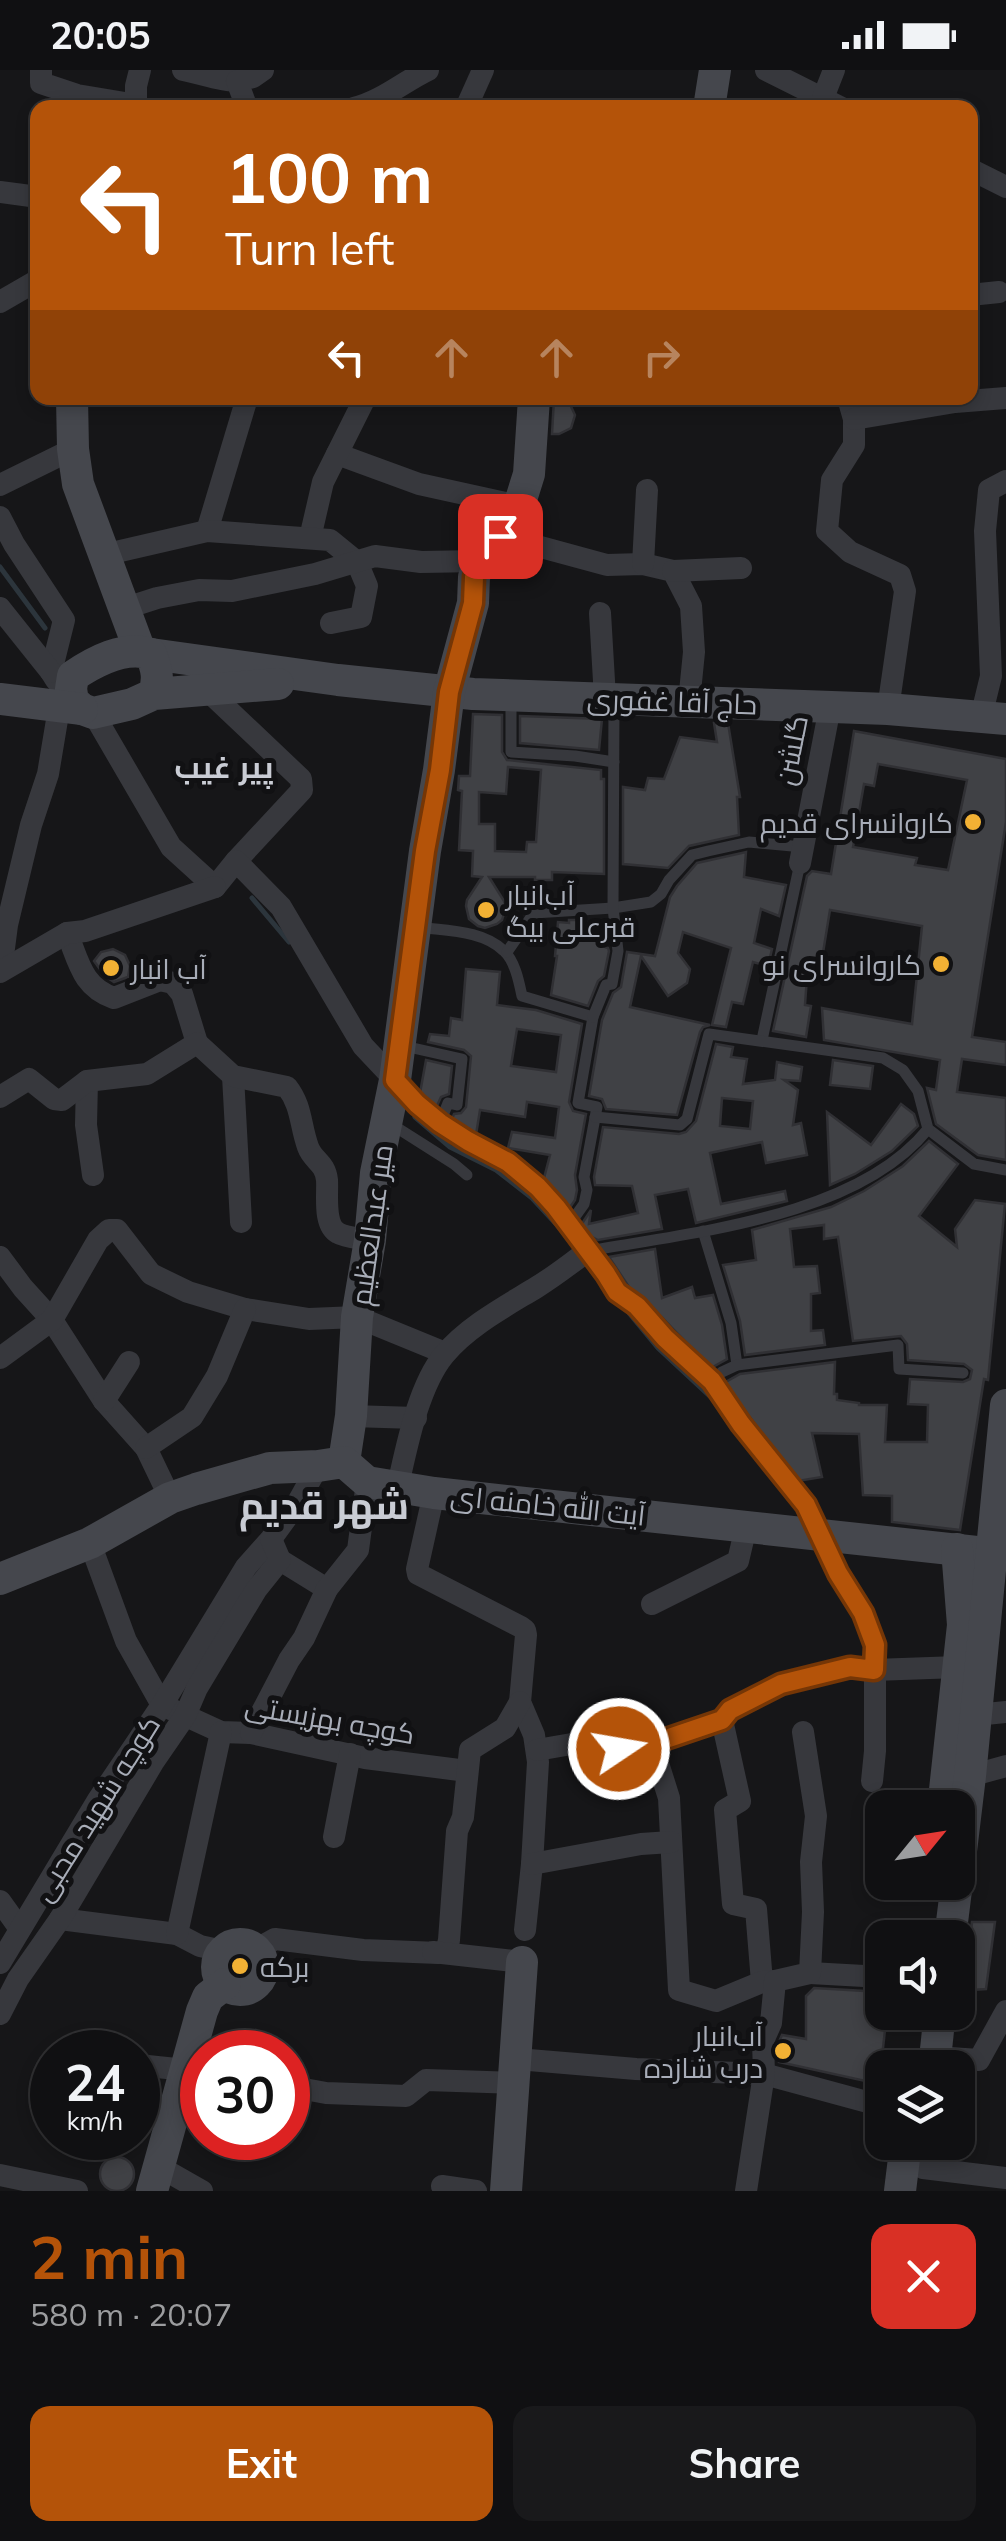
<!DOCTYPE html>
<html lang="en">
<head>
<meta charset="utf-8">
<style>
	body { margin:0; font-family:Mulish,Cairo,sans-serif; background:#19191b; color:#f1f3f6; height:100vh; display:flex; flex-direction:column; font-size:38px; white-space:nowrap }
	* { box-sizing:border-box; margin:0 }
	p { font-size:32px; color:#9c9d9f }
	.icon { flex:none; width:55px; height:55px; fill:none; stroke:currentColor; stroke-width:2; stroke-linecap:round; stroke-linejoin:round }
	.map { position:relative; height:2121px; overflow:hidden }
	.drawer { display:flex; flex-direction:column; background:#101012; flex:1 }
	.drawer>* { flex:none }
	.hud { position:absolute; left:30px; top:30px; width:948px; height:305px; border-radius:20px; box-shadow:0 5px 15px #0003,0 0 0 2px #303032; background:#b45309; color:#fff; overflow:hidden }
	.needle { width:65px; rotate:60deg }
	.buttons { position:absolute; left:865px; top:1720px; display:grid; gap:20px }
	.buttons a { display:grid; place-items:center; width:110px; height:110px; border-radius:20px; background:#101012; box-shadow:0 5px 15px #0003,0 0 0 2px #303032; font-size:50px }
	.speed { position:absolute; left:30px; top:1960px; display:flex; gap:20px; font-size:50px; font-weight:700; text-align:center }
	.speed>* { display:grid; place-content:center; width:130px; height:130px; border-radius:50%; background:#101012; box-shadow:0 5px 15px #0003,0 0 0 2px #303032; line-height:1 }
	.speed small { font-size:25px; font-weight:400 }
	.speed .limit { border:15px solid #d22; background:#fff; color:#111 }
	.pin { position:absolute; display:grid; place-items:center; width:85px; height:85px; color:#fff; margin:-42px; border-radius:20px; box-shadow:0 5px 15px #0006 }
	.me { position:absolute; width:110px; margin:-55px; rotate:78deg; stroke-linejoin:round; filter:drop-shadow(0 0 8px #0008) }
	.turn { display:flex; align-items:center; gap:35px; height:210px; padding:0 30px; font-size:45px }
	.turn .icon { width:130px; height:130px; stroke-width:2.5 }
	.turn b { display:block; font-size:70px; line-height:85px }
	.lanes { display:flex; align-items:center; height:95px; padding:0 30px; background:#0003; justify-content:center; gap:50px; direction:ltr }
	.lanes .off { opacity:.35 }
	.round { display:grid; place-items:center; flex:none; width:105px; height:105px; border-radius:20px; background:#19191b }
	.overview { display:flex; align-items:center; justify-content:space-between; height:170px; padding:0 30px }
	h1 { font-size:60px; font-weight:700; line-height:75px; color:#b45309 }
	.action { display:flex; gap:20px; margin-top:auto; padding:20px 30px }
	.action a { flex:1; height:115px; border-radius:20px; background:#b45309; color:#fff; font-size:40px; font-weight:700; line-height:115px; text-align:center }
	.action a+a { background:#19191b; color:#f1f3f6 }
	.status { display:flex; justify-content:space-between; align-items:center; height:70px; padding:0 50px; background:#101012; direction:ltr }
	.status svg { height:28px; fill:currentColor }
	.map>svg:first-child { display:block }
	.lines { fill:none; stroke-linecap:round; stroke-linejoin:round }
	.stream { stroke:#2c353c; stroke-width:5 }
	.building { fill:#404145; stroke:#303034; stroke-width:2.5; fill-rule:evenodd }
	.lane { stroke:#37383d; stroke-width:11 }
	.street { stroke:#37383d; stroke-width:22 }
	.secondary { stroke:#45474d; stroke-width:32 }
	.route-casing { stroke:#753606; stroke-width:25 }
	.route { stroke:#b45309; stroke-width:18 }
	.poi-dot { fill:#f2b134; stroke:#111113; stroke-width:4 }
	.labels { text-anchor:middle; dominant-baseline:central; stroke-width:10; stroke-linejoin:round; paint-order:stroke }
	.street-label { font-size:28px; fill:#a8adb8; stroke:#111113 }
	.poi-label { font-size:28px; fill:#a8adb8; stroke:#111113; text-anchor:end }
	.neighbourhood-label { font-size:30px; font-weight:bold; fill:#c9ccd4; stroke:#111113 }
	.district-label { font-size:38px; font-weight:bold; fill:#c9ccd4; stroke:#111113 }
</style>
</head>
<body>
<div class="status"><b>20:05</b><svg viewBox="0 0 49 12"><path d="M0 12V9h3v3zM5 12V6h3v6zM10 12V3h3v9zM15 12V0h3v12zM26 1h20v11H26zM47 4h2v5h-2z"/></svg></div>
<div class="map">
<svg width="1006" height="2121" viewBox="0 0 1006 2121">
	<rect width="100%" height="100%" fill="#161618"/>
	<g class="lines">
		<g class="stream">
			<polyline points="0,497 45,558"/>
			<polyline points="252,828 289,872"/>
			<polyline points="415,1047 450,1077 496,1100 532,1128 571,1170"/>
			<polyline points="629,1243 658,1278 715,1331"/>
		</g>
	</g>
	<g class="building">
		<polygon points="554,328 563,328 569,332 575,345 571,358 559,364 552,364"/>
		<path d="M 473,644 L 502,645 L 502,682 L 507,690 L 601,700 L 601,709 L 604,709 L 604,804 L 552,802 L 552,810 L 535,810 L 535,807 L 489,807 L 504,831 L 506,837 L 502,850 L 497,854 L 485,858 L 478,856 L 469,849 L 466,836 L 467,830 L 482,807 L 472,806 L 473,781 L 459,780 L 462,721 L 458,720 L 459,706 L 470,706 ZM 508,697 L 541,700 L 536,772 L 527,772 L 526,782 L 495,781 L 495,754 L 479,754 L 479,722 L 506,724 Z"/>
		<polygon points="520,646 602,649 599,680 520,673"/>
		<polygon points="714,653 728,653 740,727 737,727 739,765 689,776 668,798 623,794 623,717 645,720 648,708 664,709 680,667 717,672"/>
		<path d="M 854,661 L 1006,689 L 1006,752 L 972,967 L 1006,972 L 1006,995 L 962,989 L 957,1022 L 1006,1028 L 1006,1090 L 978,1085 L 936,1054 L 927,1018 L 936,1020 L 940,990 L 824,970 L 822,938 L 912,954 L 922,856 L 830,840 L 821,895 L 808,893 L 805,935 L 811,936 L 806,967 L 773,961 L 807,806 L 812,801 L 831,804 ZM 878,694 L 967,710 L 948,800 L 915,795 L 917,788 L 853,777 L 864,714 L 874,716 Z"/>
		<polygon points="746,782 744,807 786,815 779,846 761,839 754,873 772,879 768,896 753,892 743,934 732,932 726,957 712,955 731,878 683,862 678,883 690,899 687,913 668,926 641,886 630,937 710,955 703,957 700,962 677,1045 606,1039 602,1029 589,1026 602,950 613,923 621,917 627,882 655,886 670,827 677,816 697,793"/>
		<polygon points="569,850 577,850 606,856 602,876 608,878 609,881 604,906 598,911 588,936 551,925 557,886 555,886 558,852 569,853"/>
		<polygon points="113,879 125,885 130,896 128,907 114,912 105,906 94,891 101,882"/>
		<path d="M 466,899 L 500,902 L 497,935 L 536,940 L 582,954 L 569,1032 L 573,1041 L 586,1044 L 575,1105 L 577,1120 L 575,1130 L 569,1139 L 543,1112 L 550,1085 L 508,1078 L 512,1062 L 555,1068 L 559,1037 L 527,1032 L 525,1047 L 480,1040 L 476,1065 L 452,1049 L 454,1044 L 461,1043 L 466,1037 L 471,986 L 464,980 L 428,972 L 430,964 L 449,966 L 451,948 L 462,950 ZM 517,959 L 561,965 L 556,1002 L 511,996 Z"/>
		<path d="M 716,974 L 733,977 L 731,987 L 747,989 L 743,1014 L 775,1010 L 777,992 L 802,997 L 800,1011 L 784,1010 L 798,1020 L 793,1055 L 801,1053 L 807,1085 L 766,1093 L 762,1072 L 710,1083 L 721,1134 L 785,1121 L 787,1131 L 696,1153 L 688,1119 L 655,1125 L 662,1159 L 598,1170 L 590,1166 L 581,1155 L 591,1140 L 589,1154 L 638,1143 L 632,1116 L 595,1115 L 594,1107 L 603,1057 L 679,1064 L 686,1062 L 696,1051 ZM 722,1028 L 753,1031 L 750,1059 L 720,1056 Z"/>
		<polygon points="426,990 452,996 449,1024 441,1027 436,1038 420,1023"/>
		<polygon points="833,990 873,996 870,1019 830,1015"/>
		<polygon points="901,1034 914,1044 918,1056 892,1081 855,1104 830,1115 827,1042 871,1075"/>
		<polygon points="929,1071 958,1094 919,1146 957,1177 955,1159 975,1130 1005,1134 988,1310 984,1309 960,1460 892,1452 892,1426 863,1425 859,1364 812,1363 822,1407 798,1411 724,1313 740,1304 835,1292 834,1324 837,1324 837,1330 859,1333 859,1335 887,1335 885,1372 927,1372 928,1335 908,1334 910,1309 963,1312 970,1309 972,1300 964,1294 908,1290 907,1274 901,1266 853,1271 838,1167 824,1169 824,1155 790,1159 794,1197 817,1196 820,1223 811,1224 811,1261 823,1260 825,1275 745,1285 740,1251 723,1195 756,1190 752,1160 831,1137 864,1121 903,1096"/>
		<polygon points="655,1179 662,1228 692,1217 695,1228 713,1225 722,1255 727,1289 711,1298 644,1229 631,1220 609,1187"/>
		<polygon points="972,1852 995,1852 986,1919 958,1921 960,1885 966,1879 970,1871"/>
		<polygon points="814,1918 882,1922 882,1942 887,1942 879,2014 779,1992 778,1974 782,1965 806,1969 806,1926"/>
		<circle cx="117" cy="2104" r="17"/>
	</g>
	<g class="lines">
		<g class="lane">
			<polyline points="511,629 511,682 575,686 614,692"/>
			<path d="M 418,857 C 446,861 483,860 504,881 C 515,891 519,912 522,926 L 593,947 L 578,1033 L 597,1037 L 584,1107 L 587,1120 L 584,1134 L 569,1155"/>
			<polyline points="507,882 534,843 613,838 651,832 661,824 669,810 692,785 708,781 749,772 803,777"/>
			<polyline points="593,947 606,915 612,914 618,881 613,838 614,633"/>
			<polyline points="762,970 800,793"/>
			<polyline points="404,976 462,989 457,1035 448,1033 440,1053"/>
			<polyline points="398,1013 417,1034 440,1053 467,1071 508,1092 556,1137 606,1204 617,1222 637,1236 665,1267 711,1311 741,1353 805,1435 818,1461"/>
			<polyline points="595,1047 680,1055 687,1049 709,964 883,988 903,1000 918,1021 928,1059 974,1094 1006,1100"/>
			<polyline points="391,1054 454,1094 467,1105"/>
			<polyline points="703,1161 731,1253 737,1295"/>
			<path d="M 588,1181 C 694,1162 857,1147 928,1059"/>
			<polyline points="711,1311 722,1302 737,1295 898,1275 899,1299 963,1303"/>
		</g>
		<g class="street">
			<polyline points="41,0 41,13 77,25 137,35"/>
			<path d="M 183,0 C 200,3 220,11 237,11"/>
			<polyline points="766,0 842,38"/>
			<polyline points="823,28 834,0"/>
			<polyline points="136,38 136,16 140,0"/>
			<polyline points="247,38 237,11 253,7 263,0"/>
			<path d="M 354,38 C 382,31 403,12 428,0"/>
			<polyline points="466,38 483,0"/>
			<polyline points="970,99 1006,117"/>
			<polyline points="0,122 38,127"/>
			<polyline points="970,225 999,222"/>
			<polyline points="0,232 38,210"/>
			<polyline points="848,328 854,349 854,375 832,410 827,461 850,482 900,505 905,521 888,639"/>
			<polyline points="854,349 955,332 1006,328"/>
			<polyline points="337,384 419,414 519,436"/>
			<polyline points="0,415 73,379"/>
			<polyline points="0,447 14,474 64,550 51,602 56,610"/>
			<polyline points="207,461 247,328"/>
			<polyline points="500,466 607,495 643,494 673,501 691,536 694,582 689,632"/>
			<polyline points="310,468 323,412 365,328"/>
			<polyline points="103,485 207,461 330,470 357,492 367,516 361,547 331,553"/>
			<polyline points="643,494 647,420"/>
			<polyline points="673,501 741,498"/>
			<polyline points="0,538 51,602"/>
			<polyline points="126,538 157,528 199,520 232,521 315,504 375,486 421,492 480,491"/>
			<polyline points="600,543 605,628"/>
			<polyline points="207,620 301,709 302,720 236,791"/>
			<polyline points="93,643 171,777 215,817 236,791 281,837 363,976 395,1010"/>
			<polyline points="981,647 991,606 985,461 989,420 1006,411"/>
			<polyline points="800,793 830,637"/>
			<path d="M 67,863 C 79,892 82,917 114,928 L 160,910 L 173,913 L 182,924 L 197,973"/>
			<polyline points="1,901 7,855 31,755 48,704 59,638"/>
			<polyline points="0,902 67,863 85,861 215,817"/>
			<polyline points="233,1006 241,1152"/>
			<polyline points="87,1011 86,1055 93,1105"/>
			<path d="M 0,1027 L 29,1009 L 54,1029 L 62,1030 L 87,1011 L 147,1004 L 197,973 L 233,1006 L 287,1017 C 302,1036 300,1055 308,1077 C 313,1091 325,1092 327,1110 C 328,1125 323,1155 338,1163 C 346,1168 361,1168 370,1170"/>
			<polyline points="0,1187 23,1218 52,1250 104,1331 146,1378 170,1428"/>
			<polyline points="0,1288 52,1250 98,1170 109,1160 117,1160 151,1204 188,1222 245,1239 309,1249 357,1247 445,1283"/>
			<polyline points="104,1331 129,1292"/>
			<polyline points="351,1346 416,1348"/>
			<polyline points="146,1378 192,1347 217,1306 245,1239"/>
			<path d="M 398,1415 C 407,1376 418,1317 444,1285 C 468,1256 506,1236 537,1217 C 555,1206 571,1193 588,1181"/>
			<polyline points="434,1423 417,1499 418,1504 521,1557 525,1560 526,1565 520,1632 534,1665 538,1692 532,1794 525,1860"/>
			<polyline points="820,1465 838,1503 863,1543 875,1575 875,1681 872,1711"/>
			<polyline points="90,1473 126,1571 162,1635 221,1662 251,1663 365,1688 467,1701"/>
			<polyline points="280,1490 327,1519"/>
			<polyline points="652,1534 738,1491 746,1457"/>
			<polyline points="976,1645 1006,1642"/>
			<polyline points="722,1650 740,1731 725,1740 733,1834 756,1839 762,1912"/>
			<polyline points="251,1663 289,1590 304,1568 327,1519 358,1480 367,1412"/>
			<polyline points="660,1671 656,1687 669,1728 679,1920 716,1931 762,1912 775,1911"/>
			<polyline points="537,1680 612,1667 619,1679 660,1671 722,1650 731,1640 781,1614 850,1597 874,1600 958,1597"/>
			<polyline points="970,1706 1006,1696"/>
			<polyline points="334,1767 350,1684"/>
			<polyline points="532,1794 641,1774 671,1772"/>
			<polyline points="0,1831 20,1859"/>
			<polyline points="60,1849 177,1864 200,1876 223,1881"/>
			<polyline points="177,1864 221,1662"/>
			<polyline points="255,1880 275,1869 363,1880 439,1883 447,1879 449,1870 457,1761 463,1747 470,1680 505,1658 520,1632"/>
			<polyline points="433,1882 522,1892"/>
			<polyline points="0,1893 98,1730 162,1635 246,1497 271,1469 298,1432 318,1396"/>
			<polyline points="810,1903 882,1907"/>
			<polyline points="0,1944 18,1909 60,1849 154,1691 185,1646 197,1618 256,1520 280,1490 271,1469"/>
			<polyline points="935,1987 979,1990 1006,1941"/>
			<polyline points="517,1989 636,1999 764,2004 882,2036"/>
			<polyline points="138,1995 186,2000 199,1998"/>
			<polyline points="288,2016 326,2023 406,2026 426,2010 515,2013"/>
			<polyline points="158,2096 202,2121"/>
			<polyline points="923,2098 1006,2108"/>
			<polyline points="0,2105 77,2121"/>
			<polyline points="442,2116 476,2121"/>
			<polyline points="746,2121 764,2004 763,1971 771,1953 775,1911 810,1903 813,1842 811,1792 816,1746 803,1662"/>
		</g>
		<g class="secondary">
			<polyline points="709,38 715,0"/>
			<polyline points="72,328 73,379 78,414 140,581"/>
			<polyline points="151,584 338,610 473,624 888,639 1006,649"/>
			<path d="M 154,624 C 159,608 157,600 151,584 C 124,575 94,592 73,606 L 71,619 L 73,631 L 82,639 L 93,643 L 132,634 L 154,624 L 278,614"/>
			<polyline points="0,629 82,639"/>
			<polyline points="344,1392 351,1346 357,1247 370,1170 376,1103 395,1010 425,781 439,700 449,622 473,533 474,507 480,491 512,451 519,436 529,404 534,328"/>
			<polyline points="0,1509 90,1473 170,1428 196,1419 270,1398 318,1396 344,1392 367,1412 434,1423 1006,1485"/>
			<polyline points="943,1738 963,1555 957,1479"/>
			<polyline points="958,1806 970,1706 1006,1335"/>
			<polyline points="950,1868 957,1812"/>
			<circle cx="240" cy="1897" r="23"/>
			<polyline points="934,1998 940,1942"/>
			<polyline points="152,2121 202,1941 208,1927 225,1914"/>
			<polyline points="506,2121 522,1892"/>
			<polyline points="900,2121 906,2072"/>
		</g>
	</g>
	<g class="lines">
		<g class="route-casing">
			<polyline id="route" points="500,466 480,491 474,507 473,533 449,622 440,700 425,781 395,1010 417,1034 440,1053 468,1071 508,1092 538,1117 556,1137 606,1204 617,1222 637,1236 665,1268 712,1311 741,1354 806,1435 838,1503 863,1543 875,1575 874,1600 850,1597 781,1614 730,1640 722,1650 660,1671 619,1679"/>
		</g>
		<use href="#route" class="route"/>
	</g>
	<g class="poi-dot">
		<circle cx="973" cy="752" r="10"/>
		<circle cx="486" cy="840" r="10"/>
		<circle cx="941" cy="894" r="10"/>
		<circle cx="111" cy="898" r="10"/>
		<circle cx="240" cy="1896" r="10"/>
		<circle cx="783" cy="1981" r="10"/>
	</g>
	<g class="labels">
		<g class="street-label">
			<text transform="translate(672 631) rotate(2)">حاج آقا غفوری</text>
			<text transform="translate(791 680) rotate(-79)">گلشن</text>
			<text transform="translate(371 1155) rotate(-82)">میر عبدالعظیم</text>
			<text transform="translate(548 1435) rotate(6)">آیت الله خامنه ای</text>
			<text transform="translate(330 1649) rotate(10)">کوچه بهزیستی</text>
			<text transform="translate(96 1738) rotate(-58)">کوچه شهید محبی</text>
		</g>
		<g class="poi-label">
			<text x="953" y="752">کاروانسرای قدیم</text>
			<text x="506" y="824" text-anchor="start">آب‌انبار<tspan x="506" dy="32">قبرعلی بیگ</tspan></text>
			<text x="921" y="894">کاروانسرای نو</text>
			<text x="131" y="898" text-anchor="start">آب انبار</text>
			<text x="260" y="1896" text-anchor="start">برکه</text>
			<text x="763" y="1965">آب‌انبار<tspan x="763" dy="32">درب شازده</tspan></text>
		</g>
		<g class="neighbourhood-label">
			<text x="224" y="697">پیر غیب</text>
		</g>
		<g class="district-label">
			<text x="324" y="1435">شهر قدیم</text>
		</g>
	</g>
</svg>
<div class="buttons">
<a><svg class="needle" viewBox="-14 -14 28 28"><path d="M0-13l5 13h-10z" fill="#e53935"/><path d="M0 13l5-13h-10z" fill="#9c9d9f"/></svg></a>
<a><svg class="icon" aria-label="sound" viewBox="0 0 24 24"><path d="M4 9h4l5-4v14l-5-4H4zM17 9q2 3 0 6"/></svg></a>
<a><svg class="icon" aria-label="layers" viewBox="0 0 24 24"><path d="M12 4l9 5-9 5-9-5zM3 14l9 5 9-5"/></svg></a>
</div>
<div class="speed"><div>24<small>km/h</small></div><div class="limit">30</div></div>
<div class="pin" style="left:500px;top:466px;background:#d93025"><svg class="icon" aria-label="arrive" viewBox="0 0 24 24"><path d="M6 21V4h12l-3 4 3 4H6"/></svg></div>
<svg class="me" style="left:619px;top:1679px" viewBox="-20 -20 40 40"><circle r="17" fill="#b45309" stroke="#fff" stroke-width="3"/><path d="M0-11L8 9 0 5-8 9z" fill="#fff"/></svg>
<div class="hud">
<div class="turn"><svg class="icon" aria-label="left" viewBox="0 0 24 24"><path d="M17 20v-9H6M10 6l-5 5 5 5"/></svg><div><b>100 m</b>Turn left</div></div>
<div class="lanes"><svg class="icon" aria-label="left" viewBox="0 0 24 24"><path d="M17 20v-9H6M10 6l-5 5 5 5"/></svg><svg class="icon off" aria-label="ahead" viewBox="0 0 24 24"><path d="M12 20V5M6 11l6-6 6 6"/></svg><svg class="icon off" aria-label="ahead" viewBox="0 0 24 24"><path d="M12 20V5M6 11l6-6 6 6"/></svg><svg class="icon off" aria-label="right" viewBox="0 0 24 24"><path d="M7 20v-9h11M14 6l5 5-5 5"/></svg></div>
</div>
</div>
<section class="drawer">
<div class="overview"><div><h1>2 min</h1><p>580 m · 20:07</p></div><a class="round" style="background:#d93025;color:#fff"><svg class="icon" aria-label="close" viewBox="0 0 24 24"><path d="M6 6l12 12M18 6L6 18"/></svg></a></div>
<div class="action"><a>Exit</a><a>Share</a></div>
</section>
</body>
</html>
